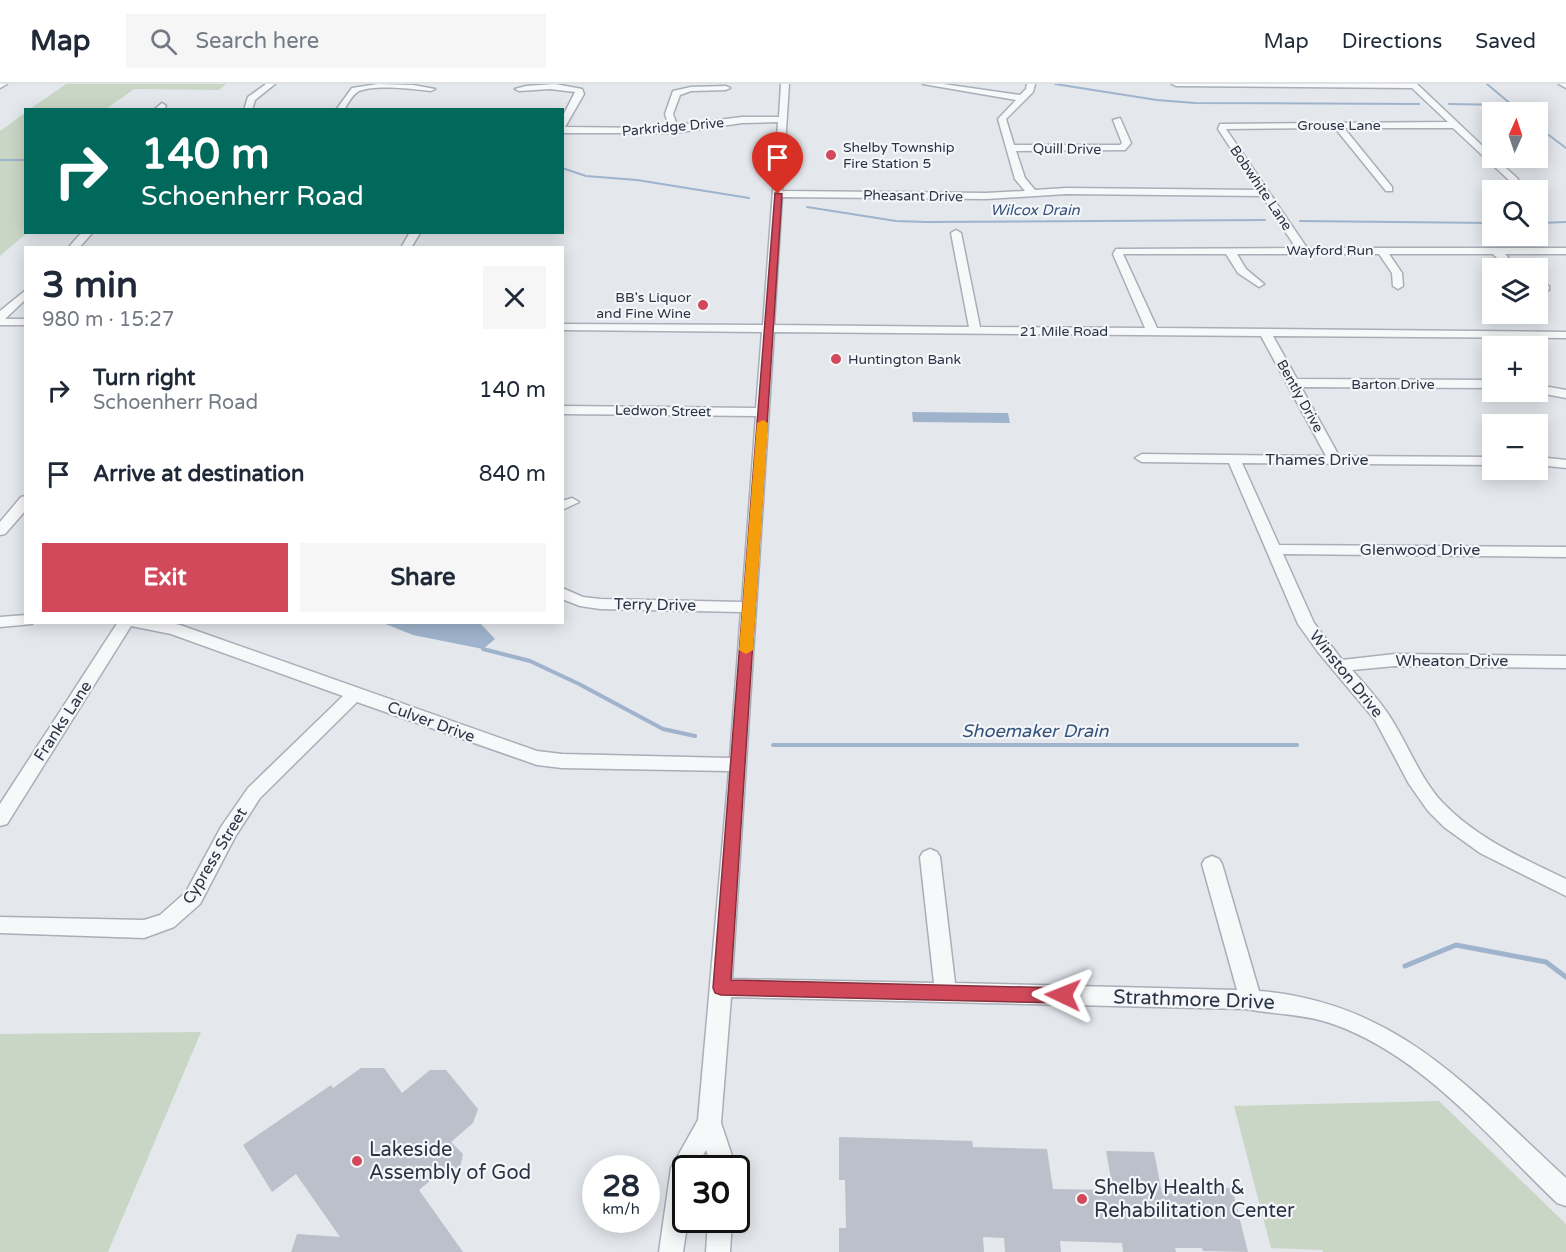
<!DOCTYPE html>
<html lang="en">
<head>
<meta charset="utf-8">
<style>
	body { margin:0; font-family:"Varela Round",sans-serif; background:#f6f6f7; color:#1f2937; height:100vh; display:flex; flex-direction:column; font-size:22px; white-space:nowrap }
	* { box-sizing:border-box; margin:0 }
	p { font-size:20px; color:#747a83 }
	.icon { flex:none; width:33px; height:33px; fill:none; stroke:currentColor; stroke-width:2; stroke-linecap:round; stroke-linejoin:round }
	.map { position:relative; flex:1; overflow:hidden }
	.panel { position:absolute; left:24px; top:162px; width:540px; height:378px; display:flex; flex-direction:column; background:#fff; border-radius:0px; box-shadow:0 3px 15px #0003 }
	.panel>* { flex:none }
	.guide { position:absolute; left:24px; top:24px; width:540px; height:126px; border-radius:0px; box-shadow:0 3px 15px #0003; background:#00695c; color:#fff; overflow:hidden }
	.needle { width:39px; rotate:3deg }
	.controls { position:absolute; left:1482px; top:18px; display:grid; gap:12px }
	.controls a { display:grid; place-items:center; width:66px; height:66px; border-radius:0px; background:#fff; box-shadow:0 3px 15px #0003; font-size:30px }
	.speed { position:absolute; left:582px; top:1071px; display:flex; gap:12px; font-size:30px; font-weight:700; text-align:center }
	.speed>* { display:grid; place-content:center; width:78px; height:78px; border-radius:50%; background:#fff; box-shadow:0 3px 15px #0003; line-height:1 }
	.speed small { font-size:15px; font-weight:400 }
	.speed .limit { border:3px solid #111; border-radius:9px; background:#fff; color:#111 }
	.pin { position:absolute; display:grid; place-items:center; width:51px; height:51px; color:#fff; margin:-62px -26px; border-radius:50% 50% 50% 0; rotate:-45deg; box-shadow:0 0 6px #0007 }
	.pin .icon { rotate:45deg }
	.me { position:absolute; width:66px; margin:-33px; rotate:272deg; stroke-linejoin:round; filter:drop-shadow(0 0 4px #0008) }
	.turn { display:flex; align-items:center; gap:21px; height:126px; padding:0 18px; font-size:27px }
	.turn .icon { width:78px; height:78px; stroke-width:2.5 }
	.turn b { display:block; font-size:42px; line-height:51px }
	.round { display:grid; place-items:center; flex:none; width:63px; height:63px; border-radius:0px; background:#f6f6f7 }
	.overview { display:flex; align-items:center; justify-content:space-between; height:102px; padding:0 18px }
	h1 { font-size:36px; font-weight:700; line-height:45px }
	.primary-button { display:flex; gap:12px; margin-top:auto; padding:12px 18px }
	.primary-button a { flex:1; height:69px; border-radius:0px; background:#d1495b; color:#fff; font-size:24px; font-weight:700; line-height:69px; text-align:center }
	.primary-button a+a { background:#f6f6f7; color:#1f2937 }
	ul { padding:0; list-style:none }
	li { display:flex; align-items:center; gap:18px; height:84px; padding:0 18px }
	li div { flex:1 }
	li b { display:block; font-size:22px }
	li em { font-style:normal }
	header { display:flex; align-items:center; gap:36px; box-sizing:border-box; height:84px; padding:0 30px; background:#fff; border-bottom:2px solid #e0e1e3 }
	header strong { font-size:28px }
	nav { display:flex; gap:33px; margin-inline-start:auto; font-size:21px }
	.search { width:420px; height:54px; background:#f6f6f7; display:flex; align-items:center; gap:15px; box-sizing:border-box; padding:0 21px; border-radius:0px; color:#747a83; font-size:22px }
	.map>svg:first-child { display:block }
	.green { fill:#c9d6c5 }
	.water { fill:#9fb4cc }
	.lines { fill:none; stroke-linecap:round; stroke-linejoin:round }
	.stream-far2 { stroke:#9fb4cc; stroke-width:2 }
	.stream-far1 { stroke:#9fb4cc; stroke-width:4 }
	.stream { stroke:#9fb4cc; stroke-width:5 }
	.building { fill:#bbc0ca }
	.minor-casing { stroke:#a9aeb7; stroke-width:3 }
	.minor { fill:#f7f8fa; fill-rule:evenodd }
	.route { fill:#d1495b; stroke:#882f3b; stroke-width:1.5 }
	.slow { fill:#f59e0b }
	.poi-dot { fill:#d1495b; stroke:#f4f6f9; stroke-width:2 }
	.labels { text-anchor:middle; dominant-baseline:central; stroke-width:4.5; stroke-linejoin:round; paint-order:stroke }
	.far-street-label { font-size:14px; fill:#2b3445; stroke:#f4f6f9 }
	.far-poi-label { font-size:14px; fill:#2b3445; stroke:#f4f6f9; text-anchor:start }
	.far-water-label { font-size:15px; font-style:italic; fill:#34527a; stroke:#f4f6f9 }
	.street-label { font-size:16px; fill:#2b3445; stroke:#f4f6f9 }
	.water-label { font-size:18px; font-style:italic; fill:#34527a; stroke:#f4f6f9 }
	.near-street-label { font-size:20px; fill:#2b3445; stroke:#f4f6f9 }
	.near-poi-label { font-size:20px; fill:#2b3445; stroke:#f4f6f9; text-anchor:start }
</style>
</head>
<body>
<header>
<strong>Map</strong>
<div class="search"><svg class="icon" aria-label="search" viewBox="0 0 24 24"><circle cx="10" cy="10" r="6"/><path d="M15 15l6 6"/></svg>Search here</div>
<nav><a>Map</a><a>Directions</a><a>Saved</a></nav>
</header>
<div class="map">
<svg width="1566" height="1168" viewBox="0 0 1566 1168">
	<rect width="100%" height="100%" fill="#e4e7ec"/>
	<g class="green">
		<polygon points="66,0 226,0 219,6 134,5 106,25 30,25"/>
		<polygon points="25,29 27,149 0,172 0,47"/>
		<polygon points="201,948 108,1168 0,1168 0,950"/>
		<polygon points="1439,1017 1566,1140 1566,1168 1323,1168 1322,1166 1271,1164 1234,1022"/>
	</g>
	<g class="water">
		<polygon points="912,328 1008,329 1010,339 913,338"/>
		<polygon points="383,539 480,539 495,555 483,565 413,551"/>
	</g>
	<g class="lines">
		<g class="stream-far2">
			<polyline points="1055,0 1157,16 1195,19 1419,20"/>
			<polyline points="1487,0 1512,21"/>
			<polyline points="1449,20 1509,21 1522,28"/>
			<polyline points="1538,43 1566,64"/>
			<polyline points="0,76 26,76"/>
			<polyline points="562,84 586,92 637,96 749,114"/>
			<polyline points="807,123 896,137 927,138 1265,136"/>
			<polyline points="1300,137 1492,139"/>
			<polyline points="1538,139 1566,138"/>
		</g>
		<g class="stream-far1">
			<polyline points="483,565 530,577 579,600 663,645 695,652"/>
			<polyline points="773,661 1297,661"/>
		</g>
		<polyline class="stream" points="1405,882 1456,861 1546,878 1566,893"/>
	</g>
	<g class="building">
		<polygon points="361,984 384,984 402,1009 430,986 446,986 478,1025 473,1039 451,1058 463,1070 460,1084 443,1086 419,1106 463,1168 291,1168 297,1150 340,1153 296,1090 272,1108 243,1061 331,1001 333,1004"/>
		<polygon points="839,1053 972,1057 973,1063 1047,1065 1053,1105 1113,1106 1106,1067 1154,1068 1162,1109 1190,1110 1189,1103 1232,1104 1248,1168 1203,1167 1202,1164 1175,1164 1176,1168 1123,1168 1122,1159 1060,1157 1061,1168 1005,1168 1004,1154 983,1153 984,1168 839,1168 839,1144 846,1144 845,1096 839,1096"/>
	</g>
	<g class="lines">
		<g class="minor-casing">
			<g id="minor">
				<polygon points="0,0 7,0 0,4"/>
				<polygon points="266,0 275,0 255,16 252,26 244,26 248,13"/>
				<path d="M 378,0 L 413,1 L 435,5 L 431,7 C 413,5 376,0 359,7 C 353,10 348,19 344,26 L 336,26 L 352,4 Z"/>
				<path d="M 555,0 L 582,5 L 584,10 L 565,43 L 652,44 L 669,42 L 665,30 L 673,7 L 691,3 L 726,2 L 730,4 L 726,6 L 691,7 L 680,11 L 673,30 L 677,41 L 742,33 L 779,33 L 781,0 L 789,0 L 782,107 L 986,109 L 1025,107 L 1015,95 L 998,35 L 1016,16 L 923,0 L 943,0 L 1020,11 L 1026,5 L 1027,0 L 1035,0 L 1033,8 L 1006,35 L 1014,61 L 1120,61 L 1122,59 L 1113,36 L 1120,34 L 1131,59 L 1125,66 L 1016,67 L 1025,94 L 1035,106 L 1066,104 L 1258,106 L 1218,45 L 1220,40 L 1448,38 L 1412,4 L 1176,2 L 1172,0 L 1417,0 L 1492,71 L 1492,74 L 1495,74 L 1517,94 L 1525,106 L 1517,106 L 1511,98 L 1453,44 L 1344,44 L 1392,103 L 1392,107 L 1386,107 L 1335,44 L 1226,45 L 1307,164 L 1566,164 L 1566,170 L 1505,170 L 1517,184 L 1507,184 L 1493,170 L 1389,170 L 1402,189 L 1403,202 L 1398,205 L 1393,202 L 1392,189 L 1379,170 L 1237,170 L 1246,185 L 1264,200 L 1259,203 L 1238,189 L 1226,170 L 1123,170 L 1157,244 L 1566,248 L 1566,254 L 1273,252 L 1297,295 L 1492,296 L 1492,304 L 1301,303 L 1339,372 L 1492,373 L 1492,381 L 1242,379 L 1279,461 L 1566,463 L 1566,473 L 1283,470 L 1314,539 L 1342,576 L 1395,570 L 1566,572 L 1566,584 L 1395,582 L 1352,586 C 1366,602 1381,618 1392,636 C 1409,663 1420,694 1442,718 C 1476,754 1522,774 1566,795 L 1566,812 L 1480,769 L 1444,743 L 1428,727 L 1409,700 L 1375,636 L 1318,568 L 1298,540 L 1229,379 L 1142,378 L 1135,374 L 1142,370 L 1326,372 L 1261,252 L 774,248 L 732,895 L 934,899 L 920,773 L 923,768 L 930,765 L 937,768 L 940,773 L 955,899 L 1237,906 L 1202,780 L 1205,775 L 1212,772 L 1219,775 L 1222,780 L 1259,907 C 1399,919 1469,1005 1566,1094 L 1566,1122 L 1557,1119 C 1489,1054 1422,970 1330,939 C 1303,930 1273,930 1245,925 L 731,913 L 721,1039 L 736,1084 L 712,1084 L 706,1066 L 696,1084 L 686,1084 L 686,1136 L 688,1136 L 683,1168 L 659,1168 L 671,1084 L 698,1036 L 729,687 L 562,684 L 537,681 L 357,618 L 260,714 L 235,753 L 200,820 L 174,843 L 144,854 L 0,849 L 0,833 L 144,836 L 160,831 L 186,808 L 221,743 L 248,704 L 343,612 L 171,550 L 131,542 L 7,740 L 0,742 L 0,720 L 118,538 L 167,538 L 180,541 L 537,667 L 562,670 L 730,674 L 741,528 L 600,525 L 580,522 L 562,515 L 562,504 L 583,513 L 600,515 L 742,518 L 756,332 L 562,330 L 562,322 L 756,324 L 762,248 L 562,246 L 562,240 L 763,241 L 778,38 L 742,39 L 674,49 L 562,49 L 562,34 L 575,8 L 550,5 L 519,7 L 515,5 L 526,2 ZM 1066,110 L 1262,112 L 1296,164 L 1116,165 L 1113,170 L 1145,244 L 980,243 L 961,149 L 956,146 L 951,149 L 969,243 L 774,241 L 782,113 L 986,115 Z"/>
				<polygon points="1559,0 1566,0 1566,4"/>
				<polygon points="162,19 166,22 163,26 154,26"/>
				<polygon points="82,148 93,148 79,164 68,164"/>
				<polygon points="410,148 420,149 411,164 401,164"/>
				<polygon points="1538,197 1549,202 1549,206 1538,204"/>
				<polygon points="26,206 26,215 5,235 26,235 26,241 0,241 0,227"/>
				<polygon points="1538,301 1566,306 1566,314 1534,308 1538,308"/>
				<polygon points="1538,373 1566,376 1566,384 1538,381"/>
				<polygon points="26,412 26,426 5,450 0,451 0,438 21,413"/>
				<polygon points="572,414 579,418 562,426 562,417"/>
				<polygon points="26,531 26,538 32,540 0,543 0,533"/>
				<polygon points="708,1136 732,1136 730,1168 706,1168"/>
			</g>
		</g>
		<use href="#minor" class="minor"/>
	</g>
	<polygon class="route" points="775,109 782,110 731,896 1063,904 1069,906 1072,911 1069,917 1063,919 721,911 715,909 713,904"/>
	<polygon class="slow" points="763,336 768,339 753,566 746,570 739,566 757,339"/>
	<g class="poi-dot">
		<circle cx="831" cy="71" r="6"/>
		<circle cx="703" cy="221" r="6"/>
		<circle cx="836" cy="275" r="6"/>
		<circle cx="357" cy="1077" r="6"/>
		<circle cx="1082" cy="1115" r="6"/>
	</g>
	<g class="labels">
		<g class="far-street-label">
			<text x="1339" y="41">Grouse Lane</text>
			<text transform="translate(673 43) rotate(-5)">Parkridge Drive</text>
			<text transform="translate(1067 65) rotate(1)">Quill Drive</text>
			<text transform="translate(1261 104) rotate(56)">Bobwhite Lane</text>
			<text transform="translate(913 112) rotate(1)">Pheasant Drive</text>
			<text x="1330" y="166">Wayford Run</text>
			<text x="1064" y="247">21 Mile Road</text>
			<text x="1393" y="300">Barton Drive</text>
			<text transform="translate(1300 312) rotate(61)">Bently Drive</text>
			<text transform="translate(663 327) rotate(1)">Ledwon Street</text>
		</g>
		<g class="far-poi-label">
			<text x="843" y="63">Shelby Township<tspan x="843" dy="16">Fire Station 5</tspan></text>
			<text x="691" y="213" text-anchor="end">BB's Liquor<tspan x="691" dy="16">and Fine Wine</tspan></text>
			<text x="848" y="275">Huntington Bank</text>
		</g>
		<g class="far-water-label">
			<text x="1035" y="126">Wilcox Drain</text>
		</g>
		<g class="street-label">
			<text x="1317" y="376">Thames Drive</text>
			<text x="1420" y="466">Glenwood Drive</text>
			<text transform="translate(655 521) rotate(1)">Terry Drive</text>
			<text x="1452" y="577">Wheaton Drive</text>
			<text transform="translate(1346 590) rotate(51)">Winston Drive</text>
			<text transform="translate(63 637) rotate(-57)">Franks Lane</text>
			<text transform="translate(431 638) rotate(20)">Culver Drive</text>
			<text transform="translate(215 772) rotate(-59)">Cypress Street</text>
		</g>
		<g class="water-label">
			<text x="1035" y="647">Shoemaker Drain</text>
		</g>
		<g class="near-street-label">
			<text transform="translate(1194 916) rotate(2)">Strathmore Drive</text>
		</g>
		<g class="near-poi-label">
			<text x="369" y="1066">Lakeside<tspan x="369" dy="23">Assembly of God</tspan></text>
			<text x="1094" y="1104">Shelby Health &amp;<tspan x="1094" dy="23">Rehabilitation Center</tspan></text>
		</g>
	</g>
</svg>
<div class="controls">
<a><svg class="needle" viewBox="-14 -14 28 28"><path d="M0-13l5 13h-10z" fill="#e53935"/><path d="M0 13l5-13h-10z" fill="#747a83"/></svg></a>
<a><svg class="icon" aria-label="search" viewBox="0 0 24 24"><circle cx="10" cy="10" r="6"/><path d="M15 15l6 6"/></svg></a>
<a><svg class="icon" aria-label="layers" viewBox="0 0 24 24"><path d="M12 4l9 5-9 5-9-5zM3 14l9 5 9-5"/></svg></a>
<a>+</a>
<a>−</a>
</div>
<div class="speed"><div>28<small>km/h</small></div><div class="limit">30</div></div>
<div class="pin" style="left:778px;top:110px;background:#d93025"><svg class="icon" aria-label="arrive" viewBox="0 0 24 24"><path d="M6 21V4h12l-3 4 3 4H6"/></svg></div>
<svg class="me" style="left:1063px;top:911px" viewBox="-20 -20 40 40"><path d="M0-17L14 15 0 8-14 15z" fill="#d1495b" stroke="#fff" stroke-width="4"/></svg>
<div class="guide">
<div class="turn"><svg class="icon" aria-label="right" viewBox="0 0 24 24"><path d="M7 20v-9h11M14 6l5 5-5 5"/></svg><div><b>140 m</b>Schoenherr Road</div></div>
</div>
<section class="panel">
<div class="overview"><div><h1>3 min</h1><p>980 m · 15:27</p></div><a class="round"><svg class="icon" aria-label="close" viewBox="0 0 24 24"><path d="M6 6l12 12M18 6L6 18"/></svg></a></div>
<ul>
<li><svg class="icon" aria-label="right" viewBox="0 0 24 24"><path d="M7 20v-9h11M14 6l5 5-5 5"/></svg><div><b>Turn right</b><p>Schoenherr Road</p></div><em>140 m</em></li>
<li><svg class="icon" aria-label="arrive" viewBox="0 0 24 24"><path d="M6 21V4h12l-3 4 3 4H6"/></svg><div><b>Arrive at destination</b></div><em>840 m</em></li>
</ul>
<div class="primary-button"><a>Exit</a><a>Share</a></div>
</section>
</div>
</body>
</html>
